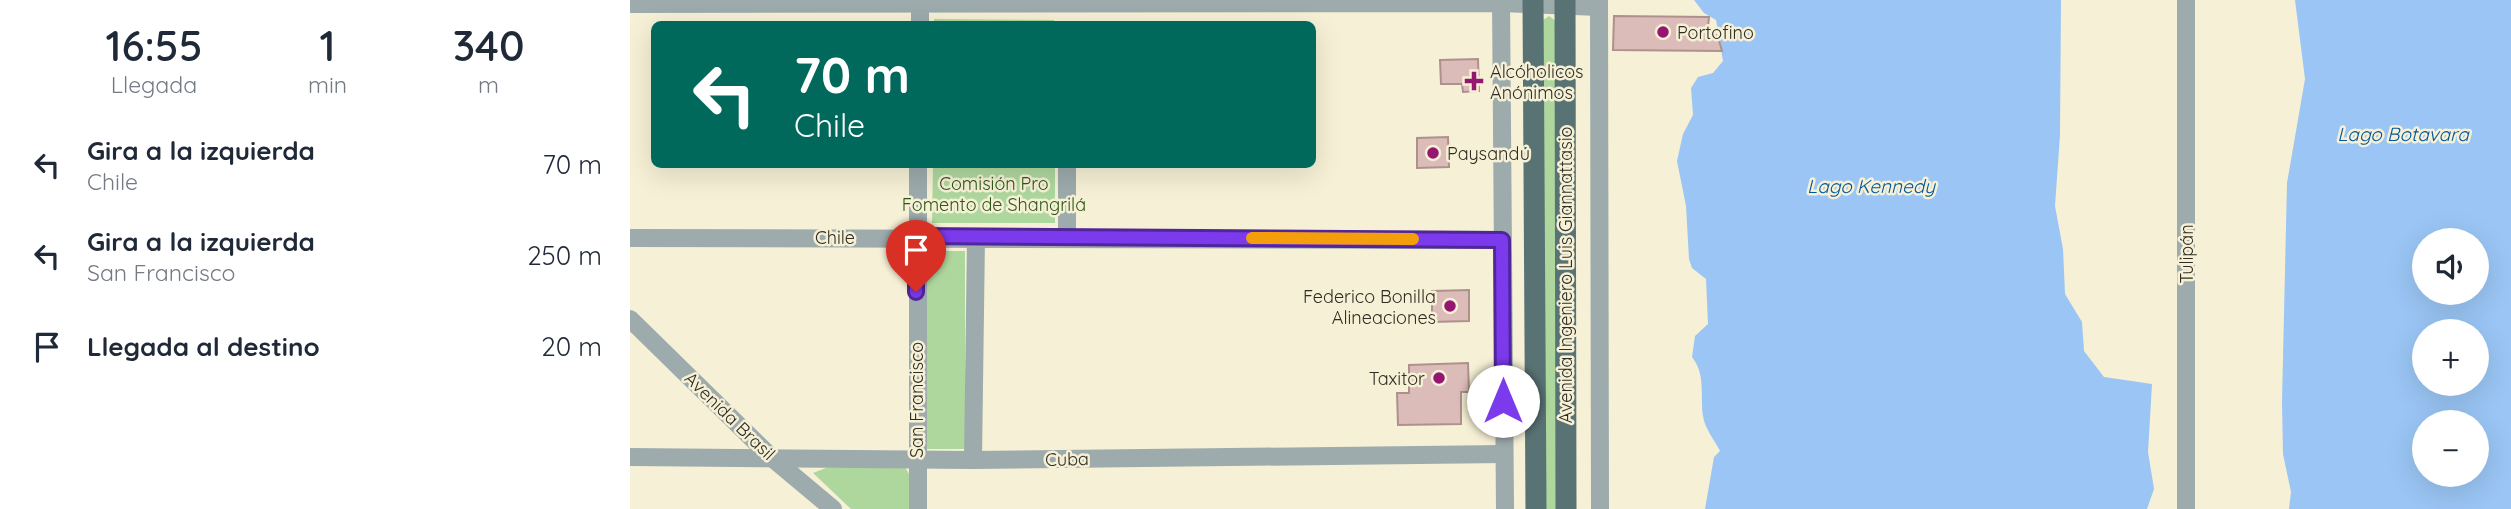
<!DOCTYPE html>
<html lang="es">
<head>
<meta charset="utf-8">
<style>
	body { margin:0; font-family:Quicksand,sans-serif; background:#f2f2f3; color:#1f2937; height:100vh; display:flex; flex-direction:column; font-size:26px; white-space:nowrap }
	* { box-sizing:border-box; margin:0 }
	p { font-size:23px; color:#747a83 }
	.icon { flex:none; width:38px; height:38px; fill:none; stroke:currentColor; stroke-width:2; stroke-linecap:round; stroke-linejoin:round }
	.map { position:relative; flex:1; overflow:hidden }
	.details { display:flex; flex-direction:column; background:#fff; width:630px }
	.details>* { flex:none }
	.top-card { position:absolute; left:21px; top:21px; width:665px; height:147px; border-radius:10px; box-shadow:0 7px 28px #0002; background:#00695c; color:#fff; overflow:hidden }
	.controls { position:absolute; left:1782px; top:228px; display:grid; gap:14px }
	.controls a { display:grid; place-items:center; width:77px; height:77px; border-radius:50%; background:#fff; box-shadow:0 7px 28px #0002; font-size:35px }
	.pin { position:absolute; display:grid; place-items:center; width:60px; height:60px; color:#fff; margin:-72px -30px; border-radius:50% 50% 50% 0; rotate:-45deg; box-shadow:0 0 7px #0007 }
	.pin .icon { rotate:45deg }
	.me { position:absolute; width:77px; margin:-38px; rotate:0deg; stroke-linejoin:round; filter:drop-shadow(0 0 5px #0008) }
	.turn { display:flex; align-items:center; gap:24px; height:147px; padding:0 28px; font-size:32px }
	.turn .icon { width:91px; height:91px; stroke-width:2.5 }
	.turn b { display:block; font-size:49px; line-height:60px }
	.eta { display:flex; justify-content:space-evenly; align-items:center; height:119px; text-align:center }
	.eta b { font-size:42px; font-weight:600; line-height:49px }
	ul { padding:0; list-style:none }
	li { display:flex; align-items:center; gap:21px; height:91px; padding:0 28px }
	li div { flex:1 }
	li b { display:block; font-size:26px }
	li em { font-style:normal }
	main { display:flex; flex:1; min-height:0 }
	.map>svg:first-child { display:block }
	.green { fill:#aed79e }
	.water { fill:#9ac5f4; fill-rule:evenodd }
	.building { fill:#dbbcb8; stroke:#ae918d; stroke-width:2 }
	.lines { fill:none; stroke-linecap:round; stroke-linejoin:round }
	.minor { stroke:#9dabac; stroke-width:18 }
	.major { stroke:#597274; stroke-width:21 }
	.route-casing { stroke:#51269a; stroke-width:18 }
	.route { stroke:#7c3aed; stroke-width:12 }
	.slow { stroke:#f59e0b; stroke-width:12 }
	.poi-dot { fill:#951670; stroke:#f6f0d6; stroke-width:2.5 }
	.labels { text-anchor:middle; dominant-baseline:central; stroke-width:5; stroke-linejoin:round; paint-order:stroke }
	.poi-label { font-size:18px; fill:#2f2c22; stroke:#f6f0d6; text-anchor:start }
	.park-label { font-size:18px; fill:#2c5715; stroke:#f6f0d6 }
	.street-label { font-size:18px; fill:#2f2c22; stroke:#f6f0d6 }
	.water-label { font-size:19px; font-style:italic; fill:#00569b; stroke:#f6f0d6 }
</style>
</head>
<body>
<main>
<section class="details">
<div class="eta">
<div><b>16:55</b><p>Llegada</p></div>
<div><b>1</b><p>min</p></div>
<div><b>340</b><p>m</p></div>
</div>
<ul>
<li><svg class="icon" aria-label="left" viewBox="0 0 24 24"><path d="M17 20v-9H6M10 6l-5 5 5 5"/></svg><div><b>Gira a la izquierda</b><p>Chile</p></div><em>70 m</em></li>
<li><svg class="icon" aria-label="left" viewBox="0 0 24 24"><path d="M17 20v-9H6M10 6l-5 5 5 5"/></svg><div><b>Gira a la izquierda</b><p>San Francisco</p></div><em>250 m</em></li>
<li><svg class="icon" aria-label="arrive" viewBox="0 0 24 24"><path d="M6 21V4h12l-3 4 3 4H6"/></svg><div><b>Llegada al destino</b></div><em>20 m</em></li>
</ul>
</section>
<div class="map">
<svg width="1881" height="509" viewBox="0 0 1881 509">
	<rect width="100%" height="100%" fill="#f6f0d6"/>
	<g class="green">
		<polygon points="919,16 926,21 927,509 913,509 913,20"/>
		<polygon points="304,19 424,20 425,24 304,24"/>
		<polygon points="303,165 425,165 425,223 302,223"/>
		<rect x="297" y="251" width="38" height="198"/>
		<polygon points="275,467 279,474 280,509 221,509 183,473 196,468"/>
	</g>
	<g class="water">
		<path d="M 1064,0 L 1431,0 L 1430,135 L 1425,206 L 1433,249 L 1435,294 L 1452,322 L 1454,351 L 1474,377 L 1522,384 L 1518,452 L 1524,489 L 1517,509 L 1075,509 L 1084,457 L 1090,451 C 1085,441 1074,427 1073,416 C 1070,395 1076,375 1062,357 L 1065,336 L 1078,324 L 1076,279 L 1062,268 L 1059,259 L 1056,206 L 1047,161 L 1053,134 L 1063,115 L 1061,88 L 1068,77 L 1083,73 L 1093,61 L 1086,20 L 1074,13 Z"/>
		<path d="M 1665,0 L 1881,0 L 1881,509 L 1659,509 L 1661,492 L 1653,454 L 1652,402 L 1657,183 L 1675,79 ZM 1794,240 L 1846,240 L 1846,292 L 1794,292 ZM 1794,331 L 1846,331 L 1846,383 L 1794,383 ZM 1794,422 L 1846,422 L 1846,474 L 1794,474 Z"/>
	</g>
	<g class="building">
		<polygon points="984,16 1079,17 1078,27 1088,37 1092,51 983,50"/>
		<polygon points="848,59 849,91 833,92 832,84 811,84 810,60"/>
		<polygon points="818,137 819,167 787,168 787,138"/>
		<polygon points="839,290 839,321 802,322 802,291"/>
		<polygon points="838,363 839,392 831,392 831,424 768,425 767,393 779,393 779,365"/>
	</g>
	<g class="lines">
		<g class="minor">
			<polyline points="871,0 875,509"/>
			<polyline points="969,0 970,509"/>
			<polyline points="0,4 871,3 969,7"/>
			<polyline points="290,24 290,0"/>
			<polyline points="288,164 288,509"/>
			<polyline points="437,164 437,237"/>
			<polyline points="0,238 872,240"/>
			<polyline points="0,319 141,457 203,509"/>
			<polyline points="0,457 343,460 874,454"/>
			<polyline points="343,460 346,237"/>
			<polyline points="1556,509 1556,0"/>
		</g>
		<g class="major">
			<polyline points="903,0 906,509"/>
			<polyline points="935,0 936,509"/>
		</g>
	</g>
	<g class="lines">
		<g class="route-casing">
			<polyline id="route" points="286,292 286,236 872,240 873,401"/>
		</g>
		<use href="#route" class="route"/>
		<polyline class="slow" points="622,238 783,239"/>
	</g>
	<g class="poi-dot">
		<circle cx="1033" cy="32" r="7"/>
		<path d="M840.5 70.5h7v7h7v7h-7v7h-7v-7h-7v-7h7z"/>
		<circle cx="803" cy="153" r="7"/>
		<circle cx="820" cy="306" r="7"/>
		<circle cx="809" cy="378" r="7"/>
	</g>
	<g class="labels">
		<g class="poi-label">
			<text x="1047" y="32">Portofino</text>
			<text x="860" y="71">Alcóholicos<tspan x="860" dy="21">Anónimos</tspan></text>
			<text x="817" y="153">Paysandú</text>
			<text x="806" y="296" text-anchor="end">Federico Bonilla<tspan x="806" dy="21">Alineaciones</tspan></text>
			<text x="795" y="378" text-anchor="end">Taxitor</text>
		</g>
		<g class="park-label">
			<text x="364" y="183">Comisión Pro<tspan x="364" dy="21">Fomento de Shangrilá</tspan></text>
		</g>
		<g class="street-label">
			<text x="205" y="237">Chile</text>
			<text transform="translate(1556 254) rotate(-90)">Tulipán</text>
			<text transform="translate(935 275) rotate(-90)">Avenida Ingeniero Luis Giannattasio</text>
			<text transform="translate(286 400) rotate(-90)">San Francisco</text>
			<text transform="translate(100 416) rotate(44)">Avenida Brasil</text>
			<text transform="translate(437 459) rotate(-1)">Cuba</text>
		</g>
		<g class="water-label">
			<text x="1773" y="134">Lago Botavara</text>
			<text x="1241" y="186">Lago Kennedy</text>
		</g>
	</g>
</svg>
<div class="controls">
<a><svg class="icon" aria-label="sound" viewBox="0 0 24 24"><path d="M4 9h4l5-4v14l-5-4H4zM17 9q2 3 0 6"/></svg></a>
<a>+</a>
<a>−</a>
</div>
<div class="pin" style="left:286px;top:292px;background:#d93025"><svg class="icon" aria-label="arrive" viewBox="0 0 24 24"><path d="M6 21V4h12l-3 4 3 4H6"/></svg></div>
<svg class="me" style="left:873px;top:401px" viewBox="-20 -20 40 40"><circle r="19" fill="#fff"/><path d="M0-13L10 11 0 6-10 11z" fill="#7c3aed"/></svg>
<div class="top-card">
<div class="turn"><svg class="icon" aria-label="left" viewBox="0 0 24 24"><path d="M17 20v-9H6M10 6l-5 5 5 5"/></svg><div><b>70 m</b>Chile</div></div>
</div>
</div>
</main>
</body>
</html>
